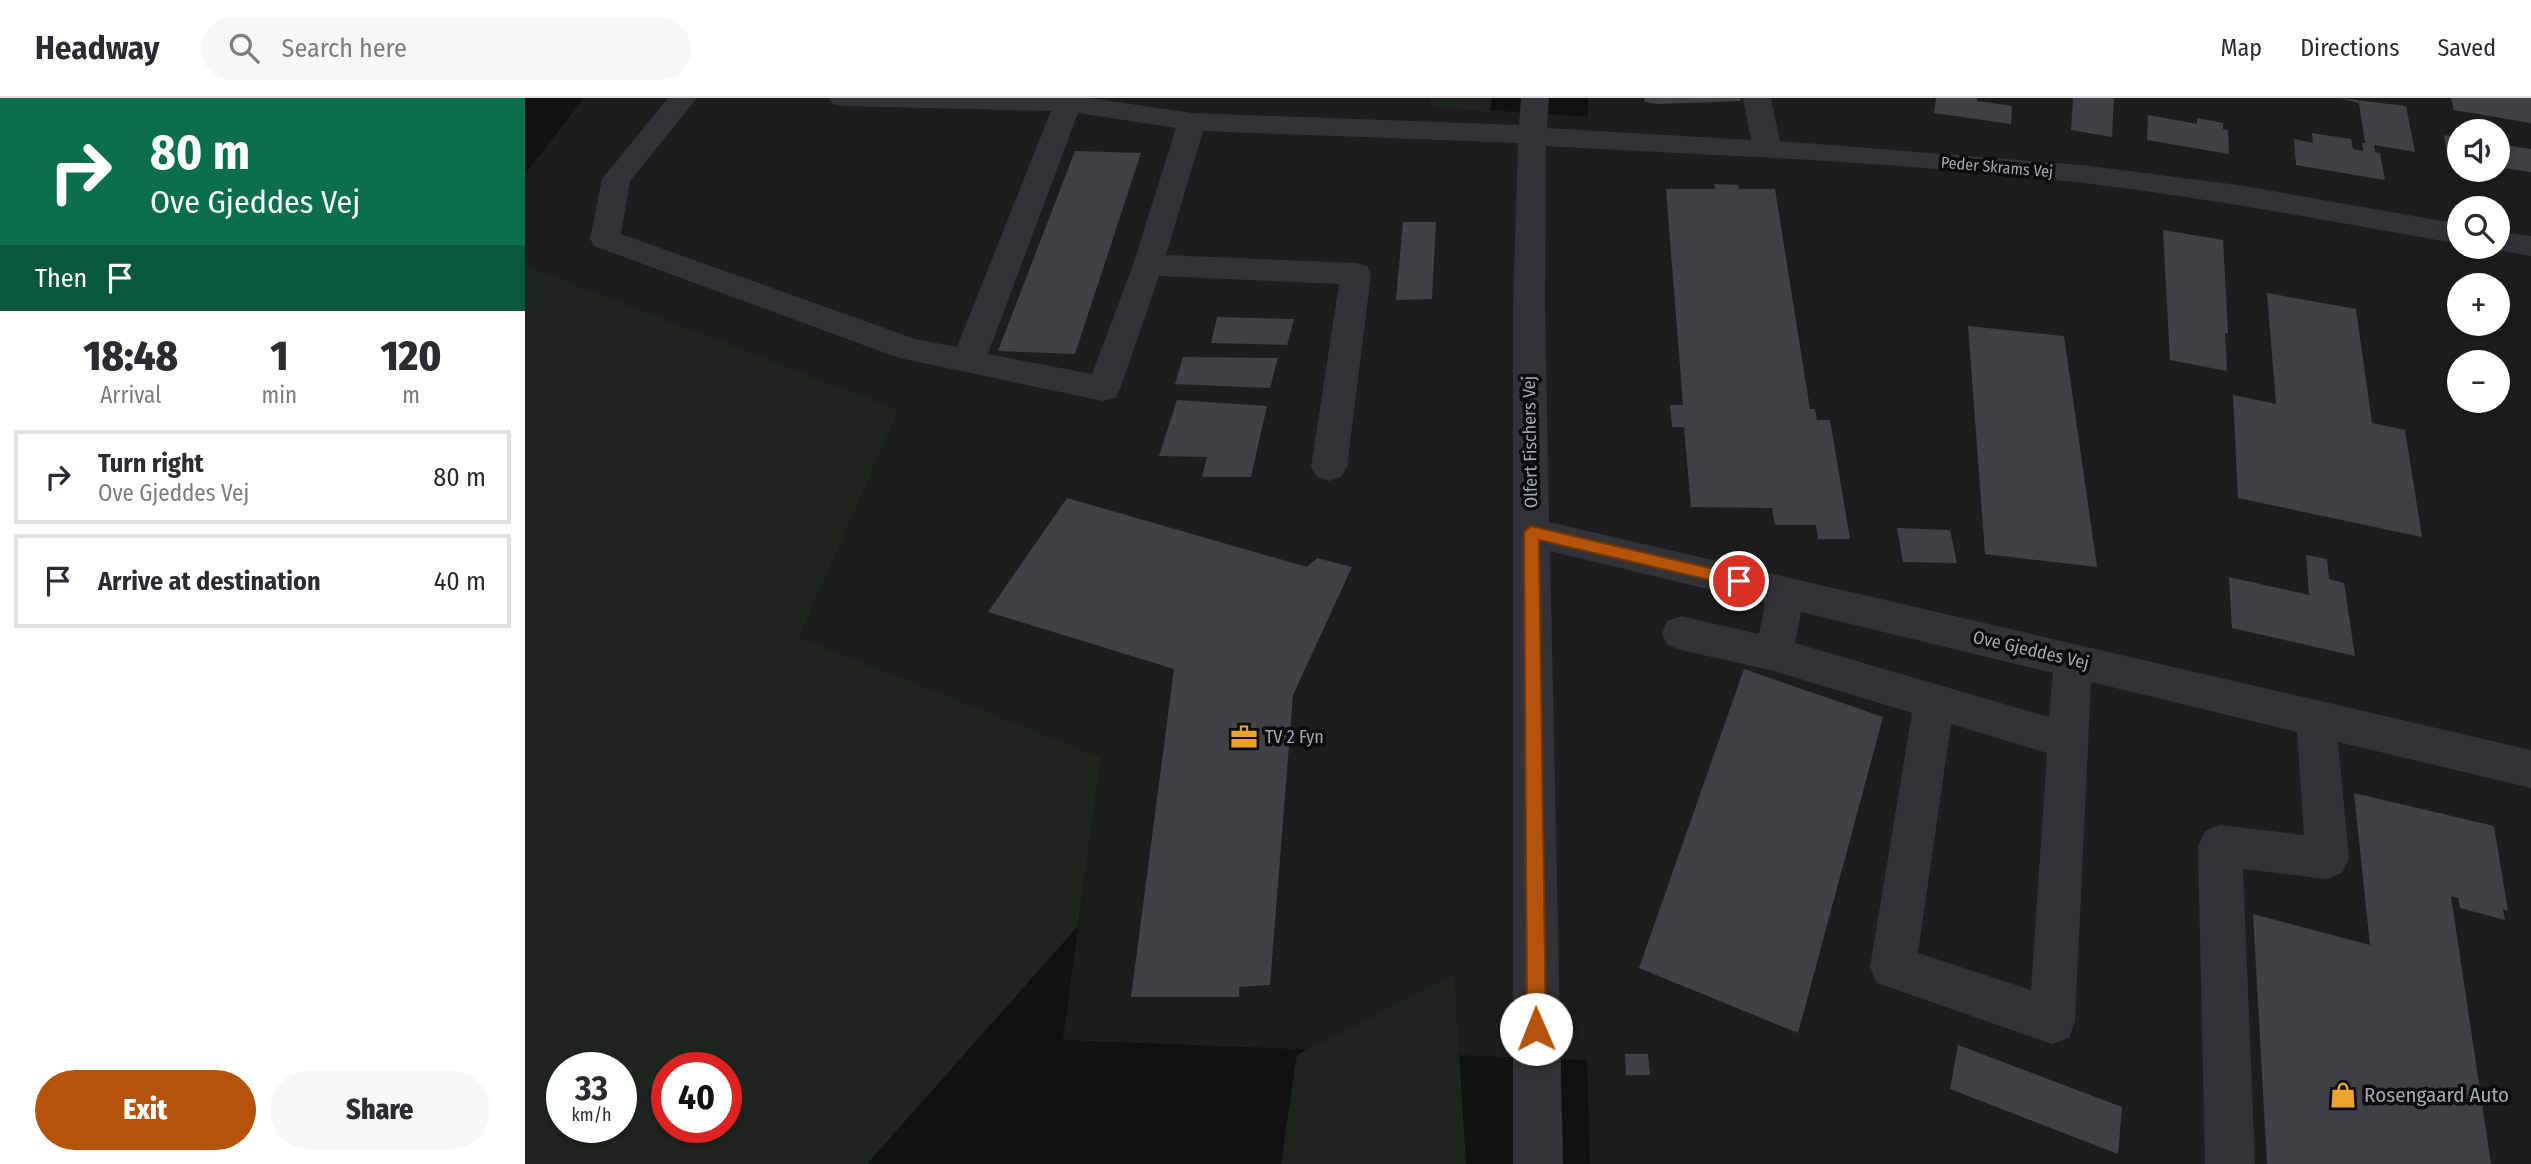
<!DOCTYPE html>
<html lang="en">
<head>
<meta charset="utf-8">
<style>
	body { margin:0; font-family:"Fira Sans Condensed",sans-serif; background:#f7f7f7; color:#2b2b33; height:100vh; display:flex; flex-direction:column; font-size:26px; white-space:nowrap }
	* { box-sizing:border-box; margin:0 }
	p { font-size:23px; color:#7c7c81 }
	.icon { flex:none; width:38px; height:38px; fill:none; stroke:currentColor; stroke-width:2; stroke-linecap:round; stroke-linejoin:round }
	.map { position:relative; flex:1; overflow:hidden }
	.side { display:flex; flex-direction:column; background:#fff; width:525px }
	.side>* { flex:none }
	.hud { background:#0b6e4f; color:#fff; overflow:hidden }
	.fabs { position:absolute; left:1922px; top:21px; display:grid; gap:14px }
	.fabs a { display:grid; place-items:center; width:63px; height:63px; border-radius:50%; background:#fff; box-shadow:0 4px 10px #0003; font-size:35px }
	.speed { position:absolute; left:21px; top:954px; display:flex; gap:14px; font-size:35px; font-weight:700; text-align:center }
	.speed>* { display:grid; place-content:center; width:91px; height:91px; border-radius:50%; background:#fff; box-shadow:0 4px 10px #0003; line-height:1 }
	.speed small { font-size:18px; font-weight:400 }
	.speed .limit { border:10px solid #d22; background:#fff; color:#111 }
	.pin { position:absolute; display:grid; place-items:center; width:60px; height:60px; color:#fff; margin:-30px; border:4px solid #fff; border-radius:50%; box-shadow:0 2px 7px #0007 }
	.me { position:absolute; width:77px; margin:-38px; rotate:359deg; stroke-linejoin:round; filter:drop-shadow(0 0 5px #0008) }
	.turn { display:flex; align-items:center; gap:24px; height:147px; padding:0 35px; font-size:32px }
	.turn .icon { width:91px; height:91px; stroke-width:2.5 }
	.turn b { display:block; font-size:49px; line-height:60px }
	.then { display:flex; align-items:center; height:66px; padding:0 35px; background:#0003; gap:14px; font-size:26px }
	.eta { display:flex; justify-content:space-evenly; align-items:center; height:119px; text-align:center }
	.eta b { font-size:42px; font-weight:800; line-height:49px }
	.button { display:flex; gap:14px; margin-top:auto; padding:14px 35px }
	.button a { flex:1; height:80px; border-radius:42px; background:#b45309; color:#fff; font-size:28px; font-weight:800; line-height:80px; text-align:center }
	.button a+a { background:#f7f7f7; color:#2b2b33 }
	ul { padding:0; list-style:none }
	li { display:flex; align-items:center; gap:21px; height:94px; margin:0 14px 10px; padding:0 21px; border:4px solid #e1e1e2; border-radius:0px }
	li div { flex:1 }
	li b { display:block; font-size:26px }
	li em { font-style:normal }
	header { display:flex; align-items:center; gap:42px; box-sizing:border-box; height:98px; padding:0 35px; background:#fff; border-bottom:2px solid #e1e1e2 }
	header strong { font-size:33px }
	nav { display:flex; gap:38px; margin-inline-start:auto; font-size:24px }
	.search { width:490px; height:63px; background:#f7f7f7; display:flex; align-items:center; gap:18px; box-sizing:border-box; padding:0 24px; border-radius:38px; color:#7c7c81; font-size:26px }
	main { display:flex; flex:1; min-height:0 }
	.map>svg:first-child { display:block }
	.built { fill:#1d1d1f; fill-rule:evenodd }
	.green { fill:#1d251e; fill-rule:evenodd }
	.building { fill:#404145 }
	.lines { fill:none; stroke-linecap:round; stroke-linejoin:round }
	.minor { fill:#323337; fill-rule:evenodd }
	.route { fill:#b45309; stroke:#753606; stroke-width:2 }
	.labels { text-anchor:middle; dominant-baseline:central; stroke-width:7; stroke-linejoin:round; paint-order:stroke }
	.far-street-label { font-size:16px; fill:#a2a8b2; stroke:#0c0c0d }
	.street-label { font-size:18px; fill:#a2a8b2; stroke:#0c0c0d }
	.poi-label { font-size:18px; fill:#a2a8b2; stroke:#0c0c0d; text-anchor:start }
	.near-poi-label { font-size:21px; fill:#a2a8b2; stroke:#0c0c0d; text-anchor:start }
</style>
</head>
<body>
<header>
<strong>Headway</strong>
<div class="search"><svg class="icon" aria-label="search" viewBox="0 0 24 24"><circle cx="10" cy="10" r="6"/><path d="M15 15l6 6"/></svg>Search here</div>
<nav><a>Map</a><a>Directions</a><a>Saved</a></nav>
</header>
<main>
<section class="side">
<div class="hud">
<div class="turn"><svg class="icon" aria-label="right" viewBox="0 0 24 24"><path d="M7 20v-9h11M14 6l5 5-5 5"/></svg><div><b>80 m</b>Ove Gjeddes Vej</div></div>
<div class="then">Then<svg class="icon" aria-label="arrive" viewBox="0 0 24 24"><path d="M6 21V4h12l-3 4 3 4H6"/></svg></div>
</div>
<div class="eta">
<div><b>18:48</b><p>Arrival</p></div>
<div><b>1</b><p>min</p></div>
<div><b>120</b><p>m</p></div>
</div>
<ul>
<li><svg class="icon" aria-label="right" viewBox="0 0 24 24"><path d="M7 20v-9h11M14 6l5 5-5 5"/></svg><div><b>Turn right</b><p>Ove Gjeddes Vej</p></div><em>80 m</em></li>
<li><svg class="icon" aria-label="arrive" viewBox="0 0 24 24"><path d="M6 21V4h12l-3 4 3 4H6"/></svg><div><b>Arrive at destination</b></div><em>40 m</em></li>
</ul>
<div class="button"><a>Exit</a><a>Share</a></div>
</section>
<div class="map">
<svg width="2006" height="1066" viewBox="0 0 2006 1066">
	<rect width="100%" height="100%" fill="#111112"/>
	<path class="built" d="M 59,0 L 905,0 L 905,8 L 1063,19 L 1063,0 L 2006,0 L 2006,1066 L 1065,1066 L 1062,962 L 538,942 L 576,659 L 274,539 L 374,312 L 0,167 L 0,76 ZM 1934,33 L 1972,33 L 1972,72 L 1934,72 ZM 1934,110 L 1972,110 L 1972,149 L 1934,149 ZM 1934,187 L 1972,187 L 1972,226 L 1934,226 ZM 1934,264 L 1972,264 L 1972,303 L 1934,303 Z"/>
	<g class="green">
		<polygon points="905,0 967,0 965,14 904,8"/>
		<path d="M 0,167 L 374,312 L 274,539 L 576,659 L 553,828 L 342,1066 L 0,1066 ZM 37,970 L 96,970 L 96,1029 L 37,1029 ZM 142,970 L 201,970 L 201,1029 L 142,1029 Z"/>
		<polygon points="929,877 941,1066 756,1066 772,957"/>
	</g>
	<g class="building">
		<polygon points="1119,0 1215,0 1216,3 1132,6 1120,4"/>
		<polygon points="1411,0 1452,0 1452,3 1487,8 1486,26 1409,15"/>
		<polygon points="1548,0 1589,0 1587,39 1546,32"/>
		<polygon points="1814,0 1881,8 1890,54 1849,47 1850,54 1855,55 1860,82 1771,67 1769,41 1788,45 1787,35 1826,41 1828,51 1838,53 1837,45 1840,45 1834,5"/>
		<polygon points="1926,0 2006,0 2006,25 1929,12"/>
		<polygon points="1623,17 1672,26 1672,20 1698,25 1698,31 1703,32 1704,56 1622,42"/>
		<polygon points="1919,37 1934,40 1934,62 1923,60"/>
		<polygon points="1972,46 2006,51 2006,74 1972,69"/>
		<polygon points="550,53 616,55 550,256 473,253"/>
		<polygon points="1189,86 1213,87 1214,91 1250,91 1285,311 1290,311 1292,322 1305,322 1325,441 1293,441 1291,427 1250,427 1247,410 1166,409 1159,329 1147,329 1145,307 1158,307 1141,91 1190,91"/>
		<polygon points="878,124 911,124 907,201 871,202"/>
		<polygon points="1638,132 1698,142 1703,235 1700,235 1702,273 1645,262"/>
		<polygon points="1742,195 1831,211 1847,325 1880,332 1897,439 1713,400 1708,297 1751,306"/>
		<polygon points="692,219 769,221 762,247 686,245"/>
		<polygon points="1443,228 1539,238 1572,469 1460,456"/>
		<polygon points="658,259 753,260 745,290 650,286"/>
		<polygon points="652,302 742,308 726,379 677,379 682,359 634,358"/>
		<polygon points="542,400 782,469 792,460 827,469 768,597 745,887 714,889 714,899 606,899 649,571 463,514"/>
		<polygon points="1372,430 1425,432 1432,465 1378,464"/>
		<polygon points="1781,457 1802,461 1804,481 1819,485 1830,558 1707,530 1704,479 1784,497"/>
		<polygon points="1219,571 1358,619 1273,935 1114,870"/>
		<polygon points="1829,695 1969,728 1983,813 1978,811 1980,822 1935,810 1933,800 1926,798 1966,1066 1742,1066 1728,816 1845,847"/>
		<polygon points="1433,947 1597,1009 1593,1056 1425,991"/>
		<polygon points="1100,956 1123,956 1125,977 1101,977"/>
	</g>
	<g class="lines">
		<g class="minor">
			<path d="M 143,0 L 172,0 L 105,83 L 96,136 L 390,241 L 432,249 L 526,13 L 318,8 L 308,6 L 304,0 L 565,0 L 667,15 L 994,27 L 996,0 L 1024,0 L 1022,30 L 1226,42 L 1218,0 L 1246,0 L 1255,43 L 1557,67 L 1713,87 L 1934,126 L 1934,146 C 1809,124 1684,100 1558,85 C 1380,64 1200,58 1021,48 L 1020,206 L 1024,424 L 2006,652 L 2006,690 L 1813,644 L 1824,760 L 1817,775 L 1802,781 L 1718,771 L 1730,1066 L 1680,1066 L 1673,748 L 1680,733 L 1695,727 L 1779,737 L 1772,634 L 1566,584 L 1550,923 L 1544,940 L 1527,946 L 1352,885 L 1345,869 L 1387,615 L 1249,573 L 1156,552 L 1142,547 L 1137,535 L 1142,523 L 1156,518 L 1234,536 L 1240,505 L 1025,453 L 1038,1066 L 988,1066 L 988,206 L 993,45 L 678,33 L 641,157 L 831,165 L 842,168 L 846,176 L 822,369 L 816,379 L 804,383 L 792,379 L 786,369 L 814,186 L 634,178 L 595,291 L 590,300 L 578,303 L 374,260 L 69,148 L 65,141 L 77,81 ZM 553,15 L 651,30 L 608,167 L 567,276 L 463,256 ZM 1276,514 L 1528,575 L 1524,619 L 1270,545 ZM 1426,626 L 1522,655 L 1506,892 L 1393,855 Z"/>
			<polygon points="1972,133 2006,138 2006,158 1961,150 1972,149"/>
		</g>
	</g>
	<polygon class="route" points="1006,428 1214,477 1222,483 1214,489 1014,442 1021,931 1018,938 1011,941 1004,938 1002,931 999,434"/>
	<defs>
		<g id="office-bare" transform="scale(2.1)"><path d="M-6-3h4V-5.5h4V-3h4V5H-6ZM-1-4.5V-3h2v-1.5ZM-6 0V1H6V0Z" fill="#eca42f" stroke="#0c0c0d" stroke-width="2.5" paint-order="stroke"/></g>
		<g id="shop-bare" transform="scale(2.1)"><path d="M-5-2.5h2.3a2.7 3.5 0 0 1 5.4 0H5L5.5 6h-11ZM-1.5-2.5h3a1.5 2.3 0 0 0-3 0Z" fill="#eca42f" stroke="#0c0c0d" stroke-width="2.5" paint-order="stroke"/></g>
	</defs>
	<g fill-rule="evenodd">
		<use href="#office-bare" x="719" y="639"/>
		<use href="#shop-bare" x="1818" y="997"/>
	</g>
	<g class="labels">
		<g class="far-street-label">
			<text transform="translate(1472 69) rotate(5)">Peder Skrams Vej</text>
		</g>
		<g class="street-label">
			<text transform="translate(1005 344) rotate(-91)">Olfert Fischers Vej</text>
			<text transform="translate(1506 552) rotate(13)">Ove Gjeddes Vej</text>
		</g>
		<g class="poi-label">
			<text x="740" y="639">TV 2 Fyn</text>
		</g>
		<g class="near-poi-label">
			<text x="1839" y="997">Rosengaard Auto</text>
		</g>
	</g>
</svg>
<div class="fabs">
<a><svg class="icon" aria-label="sound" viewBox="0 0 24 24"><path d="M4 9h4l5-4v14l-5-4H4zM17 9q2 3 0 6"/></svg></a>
<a><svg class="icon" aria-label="search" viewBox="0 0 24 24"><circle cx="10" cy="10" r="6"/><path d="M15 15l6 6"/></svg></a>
<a>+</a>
<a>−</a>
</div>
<div class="speed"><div>33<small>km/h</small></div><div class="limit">40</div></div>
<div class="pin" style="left:1214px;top:483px;background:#d93025"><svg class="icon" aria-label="arrive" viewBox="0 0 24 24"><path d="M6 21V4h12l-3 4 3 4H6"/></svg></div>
<svg class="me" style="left:1011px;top:931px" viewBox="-20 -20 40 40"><circle r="19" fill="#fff"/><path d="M0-13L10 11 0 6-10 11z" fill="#b45309"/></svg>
</div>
</main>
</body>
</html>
